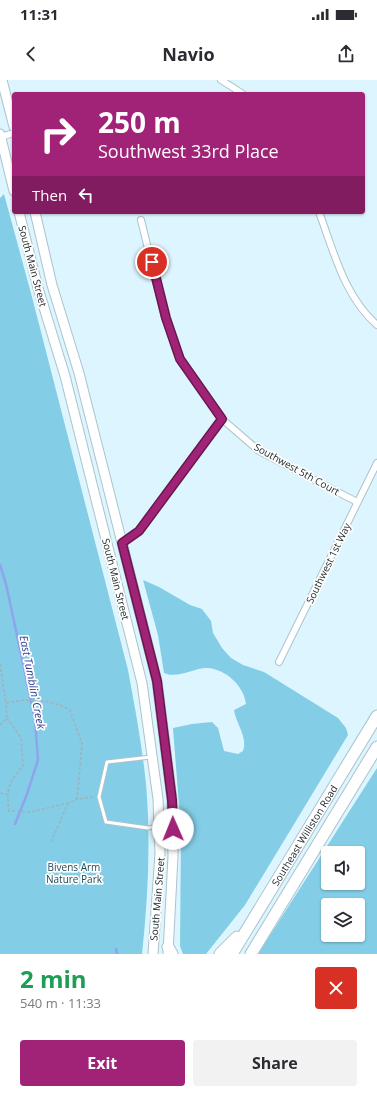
<!DOCTYPE html>
<html lang="en">
<head>
<meta charset="utf-8">
<style>
	body { margin:0; font-family:"Open Sans",sans-serif; background:#f2f2f3; color:#2b2b33; height:100vh; display:flex; flex-direction:column; font-size:15px; white-space:nowrap }
	* { box-sizing:border-box; margin:0 }
	p { font-size:13px; color:#7c7c81 }
	.icon { flex:none; width:22px; height:22px; fill:none; stroke:currentColor; stroke-width:2; stroke-linecap:round; stroke-linejoin:round }
	.map { position:relative; height:874px; overflow:hidden }
	.sheet { display:flex; flex-direction:column; background:#fff; flex:1 }
	.sheet>* { flex:none }
	.banner { position:absolute; left:12px; top:12px; width:353px; height:122px; border-radius:4px; box-shadow:0 1px 3px #0004; background:#a12377; color:#fff; overflow:hidden }
	.fabs { position:absolute; left:321px; top:766px; display:grid; gap:8px }
	.fabs a { display:grid; place-items:center; width:44px; height:44px; border-radius:4px; background:#fff; box-shadow:0 1px 3px #0004; font-size:20px }
	.pin { position:absolute; display:grid; place-items:center; width:34px; height:34px; color:#fff; margin:-17px; border:2px solid #fff; border-radius:50%; box-shadow:0 1px 4px #0007 }
	.me { position:absolute; width:44px; margin:-22px; rotate:359deg; stroke-linejoin:round; filter:drop-shadow(0 0 3px #0008) }
	.turn { display:flex; align-items:center; gap:14px; height:84px; padding:0 20px; font-size:18px }
	.turn .icon { width:52px; height:52px; stroke-width:2.5 }
	.turn b { display:block; font-size:28px; line-height:34px }
	.then { display:flex; align-items:center; height:38px; padding:0 20px; background:#0003; gap:8px; font-size:15px }
	.round { display:grid; place-items:center; flex:none; width:42px; height:42px; border-radius:4px; background:#f2f2f3 }
	.summary { display:flex; align-items:center; justify-content:space-between; height:68px; padding:0 20px }
	h1 { font-size:24px; font-weight:700; line-height:30px; color:#1e9e55 }
	.action { display:flex; gap:8px; margin-top:auto; padding:8px 20px }
	.action a { flex:1; height:46px; border-radius:4px; background:#a12377; color:#fff; font-size:16px; font-weight:700; line-height:46px; text-align:center }
	.action a+a { background:#f2f2f3; color:#2b2b33 }
	.status { display:flex; justify-content:space-between; align-items:center; height:28px; padding:0 20px; background:#fff; direction:ltr }
	.status svg { height:11px; fill:currentColor }
	header { display:flex; justify-content:space-between; align-items:center; height:52px; padding:0 20px; background:#fff; font-size:18px; font-weight:700 }
	.map>svg:first-child { display:block }
	.green { fill:#83cde6; fill-rule:evenodd }
	.lines { fill:none; stroke-linecap:round; stroke-linejoin:round }
	.stream { stroke:#8fa4ec; stroke-width:2.5 }
	.lane-casing { stroke:#acc3cc; stroke-width:5 }
	.street-casing { stroke:#acc3cc; stroke-width:8 }
	.secondary-casing { stroke:#acc3cc; stroke-width:11 }
	.highway-casing { stroke:#acc3cc; stroke-width:13 }
	.path { stroke:#9fb2b9; stroke-width:1.5; stroke-dasharray:3 2; stroke-linecap:butt }
	.lane { stroke:#fff; stroke-width:3 }
	.street { stroke:#fff; stroke-width:6 }
	.secondary { stroke:#fff; stroke-width:9 }
	.highway { stroke:#fff; stroke-width:11 }
	.route-casing { stroke:#69174d; stroke-width:10 }
	.route { stroke:#a12377; stroke-width:7 }
	.labels { text-anchor:middle; dominant-baseline:central; stroke-width:3.5; stroke-linejoin:round; paint-order:stroke }
	.street-label { font-size:10px; fill:#212a2d; stroke:#fefefe }
	.park-label { font-size:10px; fill:#1c4958; stroke:#fefefe }
	.water-label { font-size:11px; font-style:italic; fill:#2e3d90; stroke:#fefefe }
</style>
</head>
<body>
<div class="status"><b>11:31</b><svg viewBox="0 0 49 12"><path d="M0 12V9h3v3zM5 12V6h3v6zM10 12V3h3v9zM15 12V0h3v12zM26 1h20v11H26zM47 4h2v5h-2z"/></svg></div>
<header><svg class="icon" aria-label="back" viewBox="0 0 24 24"><path d="M15 5l-7 7 7 7"/></svg>Navio<svg class="icon" aria-label="share" viewBox="0 0 24 24"><path d="M12 15V3M7 8l5-5 5 5M5 13v7h14v-7"/></svg></header>
<div class="map">
<svg width="377" height="874" viewBox="0 0 377 874">
	<rect width="100%" height="100%" fill="#ddf5fe"/>
	<g class="green">
		<path d="M 4,114 L 32,217 L 128,590 C 135,628 142,665 146,704 C 151,761 148,818 142,874 L 0,874 L 0,118 Z"/>
		<path d="M 143,500 L 159,507 L 190,525 L 202,529 L 211,541 L 213,553 L 222,568 L 231,578 L 243,585 L 264,592 L 338,638 L 346,648 L 348,655 L 245,825 L 206,874 L 183,874 L 180,866 L 181,751 L 173,648 L 192,644 L 212,642 L 218,648 L 224,671 L 238,674 L 243,671 C 248,657 236,644 234,630 L 246,624 C 244,606 226,589 207,588 C 193,588 178,599 164,593 L 158,555 Z"/>
		<path d="M 377,688 L 377,874 L 258,874 ZM 328,773 L 358,773 L 358,803 L 328,803 ZM 328,825 L 358,825 L 358,855 L 328,855 Z"/>
	</g>
	<g class="lines">
		<g class="stream">
			<polyline points="0,485 6,504 35,639 38,680 27,714 15,744"/>
			<polyline points="116,869 117,874"/>
		</g>
		<g class="lane-casing">
			<polyline id="lane" points="151,677 107,682 99,717 106,742 148,748 158,746"/>
		</g>
		<g class="street-casing">
			<g id="street">
				<polyline points="221,0 243,14"/>
				<polyline points="0,57 14,53"/>
				<path d="M 319,132 C 334,172 344,216 377,245"/>
				<polyline points="141,140 165,238 180,279 222,339 259,371 357,422"/>
				<polyline points="122,463 139,451 222,339"/>
				<polyline points="279,582 377,383"/>
			</g>
		</g>
		<g class="secondary-casing">
			<g id="secondary">
				<polyline points="2,0 14,47"/>
				<polyline points="0,54 14,111"/>
				<polyline points="19,132 38,208 65,296 142,603 158,719 160,773 153,874"/>
				<polyline points="35,132 52,205 79,293 157,601 172,720 173,776 168,873"/>
			</g>
		</g>
		<g class="highway-casing">
			<g id="highway">
				<polyline points="168,867 172,874"/>
				<polyline points="220,874 237,857"/>
				<path id="s1" d="M 232,874 L 377,636"/>
				<polyline points="251,874 377,667"/>
			</g>
		</g>
		<g class="path">
			<polyline points="0,584 6,623"/>
			<path d="M 7,638 L 21,658 L 23,686 C 8,703 6,709 9,731 L 31,732 L 68,723 L 77,719"/>
			<path d="M 0,645 L 7,638 L 6,623 C 28,618 50,619 70,630 L 82,664 L 77,719 L 94,717"/>
			<polyline points="0,713 7,714"/>
			<polyline points="51,762 68,723"/>
		</g>
		<use href="#lane" class="lane"/>
		<use href="#street" class="street"/>
		<use href="#secondary" class="secondary"/>
		<use href="#highway" class="highway"/>
	</g>
	<g class="lines">
		<g class="route-casing">
			<polyline id="route" points="152,182 166,238 180,279 222,339 139,451 122,463 157,601 172,720 173,749"/>
		</g>
		<use href="#route" class="route"/>
	</g>
	<g class="labels">
		<g class="street-label">
			<text transform="translate(33 186) rotate(75)">South Main Street</text>
			<text transform="translate(297 389) rotate(29)">Southwest 5th Court</text>
			<text transform="translate(328 483) rotate(-64)">Southwest 1st Way</text>
			<text transform="translate(116 499) rotate(76)">South Main Street</text>
			<text stroke="none"><textPath href="#s1" startOffset="139">Southeast Williston Road</textPath></text>
			<text transform="translate(157 819) rotate(-85)">South Main Street</text>
		</g>
		<g class="park-label">
			<text x="74" y="787">Bivens Arm<tspan x="74" dy="12">Nature Park</tspan></text>
		</g>
		<g class="water-label">
			<text transform="translate(33 602) rotate(79)">East Tumblin' Creek</text>
		</g>
	</g>
</svg>
<div class="fabs">
<a><svg class="icon" aria-label="sound" viewBox="0 0 24 24"><path d="M4 9h4l5-4v14l-5-4H4zM17 9q2 3 0 6"/></svg></a>
<a><svg class="icon" aria-label="layers" viewBox="0 0 24 24"><path d="M12 4l9 5-9 5-9-5zM3 14l9 5 9-5"/></svg></a>
</div>
<div class="pin" style="left:152px;top:182px;background:#d93025"><svg class="icon" aria-label="arrive" viewBox="0 0 24 24"><path d="M6 21V4h12l-3 4 3 4H6"/></svg></div>
<svg class="me" style="left:173px;top:749px" viewBox="-20 -20 40 40"><circle r="19" fill="#fff"/><path d="M0-13L10 11 0 6-10 11z" fill="#a12377"/></svg>
<div class="banner">
<div class="turn"><svg class="icon" aria-label="right" viewBox="0 0 24 24"><path d="M7 20v-9h11M14 6l5 5-5 5"/></svg><div><b>250 m</b>Southwest 33rd Place</div></div>
<div class="then">Then<svg class="icon" aria-label="left" viewBox="0 0 24 24"><path d="M17 20v-9H6M10 6l-5 5 5 5"/></svg></div>
</div>
</div>
<section class="sheet">
<div class="summary"><div><h1>2 min</h1><p>540 m · 11:33</p></div><a class="round" style="background:#d93025;color:#fff"><svg class="icon" aria-label="close" viewBox="0 0 24 24"><path d="M6 6l12 12M18 6L6 18"/></svg></a></div>
<div class="action"><a>Exit</a><a>Share</a></div>
</section>
</body>
</html>
